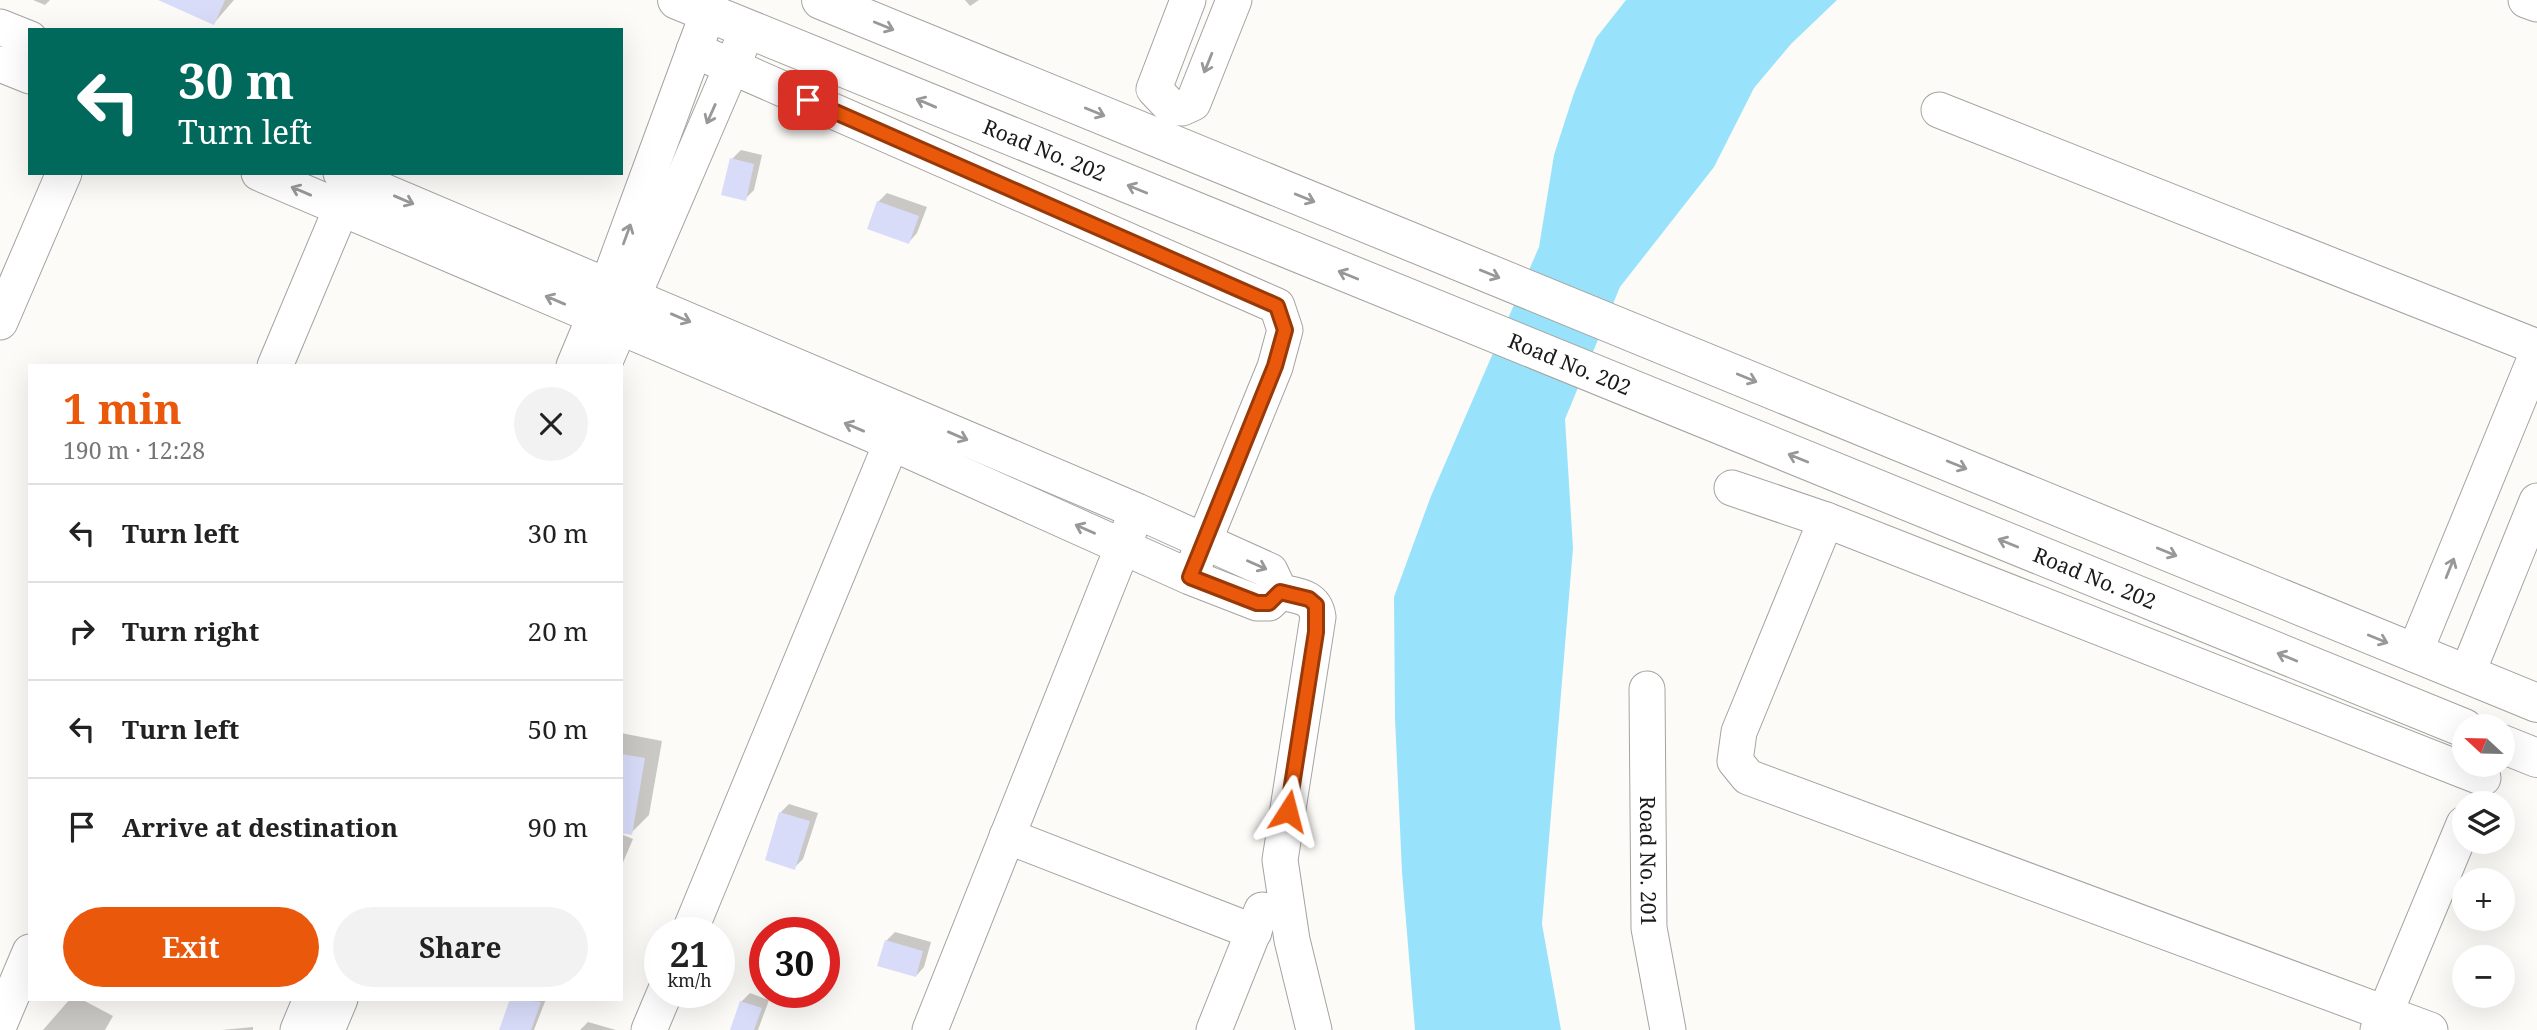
<!DOCTYPE html>
<html lang="en">
<head>
<meta charset="utf-8">
<style>
	body { margin:0; font-family:"Noto Serif",serif; background:#f2f2f2; color:#222; height:100vh; display:flex; flex-direction:column; font-size:26px; white-space:nowrap }
	* { box-sizing:border-box; margin:0 }
	p { font-size:23px; color:#767676 }
	.icon { flex:none; width:38px; height:38px; fill:none; stroke:currentColor; stroke-width:2; stroke-linecap:round; stroke-linejoin:round }
	.map { position:relative; flex:1; overflow:hidden }
	.drawer { position:absolute; left:28px; top:364px; width:595px; height:637px; display:flex; flex-direction:column; background:#fff; border-radius:0px; box-shadow:0 7px 28px #0002 }
	.drawer>* { flex:none }
	.hud { position:absolute; left:28px; top:28px; width:595px; height:147px; border-radius:0px; box-shadow:0 7px 28px #0002; background:#00695c; color:#fff; overflow:hidden }
	.needle { width:46px; rotate:292deg }
	.controls { position:absolute; left:2452px; top:714px; display:grid; gap:14px }
	.controls a { display:grid; place-items:center; width:63px; height:63px; border-radius:50%; background:#fff; box-shadow:0 7px 28px #0002; font-size:35px }
	.speed { position:absolute; left:644px; top:917px; display:flex; gap:14px; font-size:35px; font-weight:700; text-align:center }
	.speed>* { display:grid; place-content:center; width:91px; height:91px; border-radius:50%; background:#fff; box-shadow:0 7px 28px #0002; line-height:1 }
	.speed small { font-size:18px; font-weight:400 }
	.speed .limit { border:10px solid #d22; background:#fff; color:#111 }
	.pin { position:absolute; display:grid; place-items:center; width:60px; height:60px; color:#fff; margin:-30px; border-radius:14px; box-shadow:0 4px 10px #0006 }
	.me { position:absolute; width:77px; margin:-38px; rotate:9deg; stroke-linejoin:round; filter:drop-shadow(0 0 5px #0008) }
	.turn { display:flex; align-items:center; gap:24px; height:147px; padding:0 35px; font-size:32px }
	.turn .icon { width:91px; height:91px; stroke-width:2.5 }
	.turn b { display:block; font-size:49px; line-height:60px }
	.round { display:grid; place-items:center; flex:none; width:74px; height:74px; border-radius:37px; background:#f2f2f2 }
	.summary { display:flex; align-items:center; justify-content:space-between; height:119px; padding:0 35px }
	h1 { font-size:42px; font-weight:700; line-height:52px; color:#ea580c }
	.action { display:flex; gap:14px; margin-top:auto; padding:14px 35px }
	.action a { flex:1; height:80px; border-radius:42px; background:#ea580c; color:#fff; font-size:28px; font-weight:700; line-height:80px; text-align:center }
	.action a+a { background:#f2f2f2; color:#222 }
	ul { padding:0; list-style:none }
	li { display:flex; align-items:center; gap:21px; height:98px; padding:0 35px; border-top:2px solid #e0e0e0 }
	li div { flex:1 }
	li b { display:block; font-size:26px }
	li em { font-style:normal }
	.map>svg:first-child { display:block }
	.water { fill:#98e3fb }
	.shadow { fill:#0003 }
	.building { fill:#d8dcf9 }
	.lines { fill:none; stroke-linecap:round; stroke-linejoin:round }
	.minor-casing { stroke:#a5a3a0; stroke-width:37 }
	.tertiary-casing { stroke:#a5a3a0; stroke-width:40 }
	.minor { stroke:#fff; stroke-width:35 }
	.tertiary { stroke:#fff; stroke-width:38 }
	.oneway { stroke:#989898 }
	.route-casing { stroke:#983908; stroke-width:18 }
	.route { stroke:#ea580c; stroke-width:12 }
	.labels { text-anchor:middle; dominant-baseline:central; stroke-width:6; stroke-linejoin:round; paint-order:stroke }
	.street-label { font-size:21px; fill:#1b1a19; stroke:#fdfbf7 }
</style>
</head>
<body>
<div class="map">
<svg width="2537" height="1030" viewBox="0 0 2537 1030">
	<rect width="100%" height="100%" fill="#fdfbf7"/>
	<polygon class="water" points="1626,0 1837,0 1791,44 1754,88 1714,167 1620,287 1565,419 1573,548 1542,924 1561,1030 1415,1030 1402,872 1395,718 1394,597 1431,496 1539,247 1554,155 1574,93 1596,38"/>
	<g class="shadow">
		<polygon points="33,0 50,0 45,5"/>
		<polygon points="165,0 234,0 214,23"/>
		<polygon points="965,0 979,0 970,6"/>
		<polygon points="622,84 622,120 621,121 621,84"/>
		<polygon points="741,150 762,155 754,190 745,199 732,159"/>
		<polygon points="887,193 927,207 917,233 909,242 878,202"/>
		<polygon points="621,733 662,741 649,815 631,833 621,831"/>
		<polygon points="789,804 818,813 803,859 794,868 767,859 781,812"/>
		<polygon points="621,834 633,839 621,867"/>
		<polygon points="895,932 931,942 924,967 916,976 886,941"/>
		<polygon points="750,993 769,1000 758,1030 732,1030 741,1002"/>
		<polygon points="70,999 81,999 113,1016 105,1030 43,1030"/>
		<polygon points="512,999 546,999 534,1030 504,1030"/>
		<polygon points="588,1022 616,1030 580,1030"/>
		<polygon points="253,1027 253,1030 222,1030"/>
	</g>
	<g class="building">
		<polygon points="158,0 225,0 214,25"/>
		<polygon points="730,158 754,164 746,201 721,195"/>
		<polygon points="877,201 919,216 909,244 867,229"/>
		<polygon points="621,754 645,758 632,835 621,833"/>
		<polygon points="779,812 810,821 795,870 765,860"/>
		<polygon points="885,940 923,951 916,977 877,966"/>
		<polygon points="510,999 541,1002 531,1030 499,1030"/>
		<polygon points="740,1001 762,1008 754,1030 730,1030"/>
	</g>
	<g class="lines">
		<g class="minor-casing">
			<g id="minor">
				<polyline points="1188,0 1154,89 1171,107 1182,108 1193,103 1234,0"/>
				<polyline points="2526,0 2537,4"/>
				<polyline points="0,27 30,39"/>
				<polyline points="694,50 1277,306 1285,330 1275,367 1196,561"/>
				<polyline points="0,64 30,76"/>
				<polyline points="1939,110 2537,347"/>
				<polyline points="259,173 892,443 1190,577 1257,603 1269,603 1280,592"/>
				<polyline points="341,173 1137,511 1270,571 1280,592"/>
				<polyline points="0,322 64,173"/>
				<polyline points="275,366 341,209"/>
				<polyline points="574,366 607,287 702,29"/>
				<polyline points="603,366 741,45"/>
				<polyline points="1732,488 1826,520 2483,778"/>
				<polyline points="1826,520 1739,732 1735,761 1748,777 2430,1030"/>
				<path d="M 1280,592 C 1298,596 1315,596 1318,617 L 1280,860 L 1292,940 L 1314,1030"/>
				<polyline points="2414,654 2537,354"/>
				<polyline points="2467,674 2537,501"/>
				<path id="s1" d="M 1647,689 L 1649,928 L 1668,1030"/>
				<polyline points="1007,836 1254,932"/>
				<polyline points="689,933 900,422"/>
				<polyline points="0,1023 30,952"/>
				<polyline points="298,1030 311,999"/>
				<polyline points="327,1030 340,999"/>
				<polyline points="649,1030 665,992"/>
				<polyline points="930,1030 1131,526"/>
				<polyline points="1214,1030 1262,910"/>
				<polyline points="2378,1030 2464,824"/>
			</g>
		</g>
		<g class="tertiary-casing">
			<g id="tertiary">
				<path id="s2" d="M 677,0 L 2464,728"/>
				<polyline points="821,0 2537,703"/>
				<polyline points="2502,744 2537,758"/>
			</g>
		</g>
		<use href="#minor" class="minor"/>
		<use href="#tertiary" class="tertiary"/>
	</g>
	<defs><path id="oneway-shaft" d="M-6 0H5M1.5-3L5.5 0L1.5 3" fill="none" stroke-width="1.6" stroke-linecap="round" stroke-linejoin="round" transform="scale(1.75)"/></defs>
	<g class="oneway">
		<use href="#oneway-shaft" transform="translate(884 26) rotate(22)"/>
		<use href="#oneway-shaft" transform="translate(1208 63) rotate(112)"/>
		<use href="#oneway-shaft" transform="translate(926 103) rotate(-157)"/>
		<use href="#oneway-shaft" transform="translate(1095 112) rotate(22)"/>
		<use href="#oneway-shaft" transform="translate(711 114) rotate(114)"/>
		<use href="#oneway-shaft" transform="translate(1137 189) rotate(-158)"/>
		<use href="#oneway-shaft" transform="translate(301 191) rotate(-157)"/>
		<use href="#oneway-shaft" transform="translate(1305 198) rotate(22)"/>
		<use href="#oneway-shaft" transform="translate(404 200) rotate(23)"/>
		<use href="#oneway-shaft" transform="translate(627 234) rotate(-70)"/>
		<use href="#oneway-shaft" transform="translate(1490 274) rotate(22)"/>
		<use href="#oneway-shaft" transform="translate(1348 275) rotate(-158)"/>
		<use href="#oneway-shaft" transform="translate(555 300) rotate(-157)"/>
		<use href="#oneway-shaft" transform="translate(681 318) rotate(23)"/>
		<use href="#oneway-shaft" transform="translate(1747 378) rotate(22)"/>
		<use href="#oneway-shaft" transform="translate(854 427) rotate(-157)"/>
		<use href="#oneway-shaft" transform="translate(958 436) rotate(23)"/>
		<use href="#oneway-shaft" transform="translate(1798 458) rotate(-158)"/>
		<use href="#oneway-shaft" transform="translate(1957 465) rotate(22)"/>
		<use href="#oneway-shaft" transform="translate(1085 529) rotate(-156)"/>
		<use href="#oneway-shaft" transform="translate(2008 543) rotate(-158)"/>
		<use href="#oneway-shaft" transform="translate(2167 552) rotate(22)"/>
		<use href="#oneway-shaft" transform="translate(1257 565) rotate(24)"/>
		<use href="#oneway-shaft" transform="translate(2450 568) rotate(-68)"/>
		<use href="#oneway-shaft" transform="translate(2378 639) rotate(22)"/>
		<use href="#oneway-shaft" transform="translate(2287 657) rotate(-158)"/>
	</g>
	<g class="lines">
		<g class="route-casing">
			<polyline id="route" points="808,100 1277,306 1285,330 1275,366 1190,577 1257,603 1269,603 1280,592 1309,599 1316,605 1316,632 1288,811"/>
		</g>
		<use href="#route" class="route"/>
	</g>
	<g class="labels">
		<g class="street-label">
			<text stroke="none"><textPath href="#s2" startOffset="397">Road No. 202</textPath></text>
			<text stroke="none"><textPath href="#s2" startOffset="964">Road No. 202</textPath></text>
			<text stroke="none"><textPath href="#s2" startOffset="1531">Road No. 202</textPath></text>
			<text stroke="none"><textPath href="#s1" startOffset="172">Road No. 201</textPath></text>
		</g>
	</g>
</svg>
<div class="controls">
<a><svg class="needle" viewBox="-14 -14 28 28"><path d="M0-13l5 13h-10z" fill="#e53935"/><path d="M0 13l5-13h-10z" fill="#767676"/></svg></a>
<a><svg class="icon" aria-label="layers" viewBox="0 0 24 24"><path d="M12 4l9 5-9 5-9-5zM3 14l9 5 9-5"/></svg></a>
<a>+</a>
<a>−</a>
</div>
<div class="speed"><div>21<small>km/h</small></div><div class="limit">30</div></div>
<div class="pin" style="left:808px;top:100px;background:#d93025"><svg class="icon" aria-label="arrive" viewBox="0 0 24 24"><path d="M6 21V4h12l-3 4 3 4H6"/></svg></div>
<svg class="me" style="left:1288px;top:811px" viewBox="-20 -20 40 40"><path d="M0-17L14 15 0 8-14 15z" fill="#ea580c" stroke="#fff" stroke-width="4"/></svg>
<div class="hud">
<div class="turn"><svg class="icon" aria-label="left" viewBox="0 0 24 24"><path d="M17 20v-9H6M10 6l-5 5 5 5"/></svg><div><b>30 m</b>Turn left</div></div>
</div>
<section class="drawer">
<div class="summary"><div><h1>1 min</h1><p>190 m · 12:28</p></div><a class="round"><svg class="icon" aria-label="close" viewBox="0 0 24 24"><path d="M6 6l12 12M18 6L6 18"/></svg></a></div>
<ul>
<li><svg class="icon" aria-label="left" viewBox="0 0 24 24"><path d="M17 20v-9H6M10 6l-5 5 5 5"/></svg><div><b>Turn left</b></div><em>30 m</em></li>
<li><svg class="icon" aria-label="right" viewBox="0 0 24 24"><path d="M7 20v-9h11M14 6l5 5-5 5"/></svg><div><b>Turn right</b></div><em>20 m</em></li>
<li><svg class="icon" aria-label="left" viewBox="0 0 24 24"><path d="M17 20v-9H6M10 6l-5 5 5 5"/></svg><div><b>Turn left</b></div><em>50 m</em></li>
<li><svg class="icon" aria-label="arrive" viewBox="0 0 24 24"><path d="M6 21V4h12l-3 4 3 4H6"/></svg><div><b>Arrive at destination</b></div><em>90 m</em></li>
</ul>
<div class="action"><a>Exit</a><a>Share</a></div>
</section>
</div>
</body>
</html>
